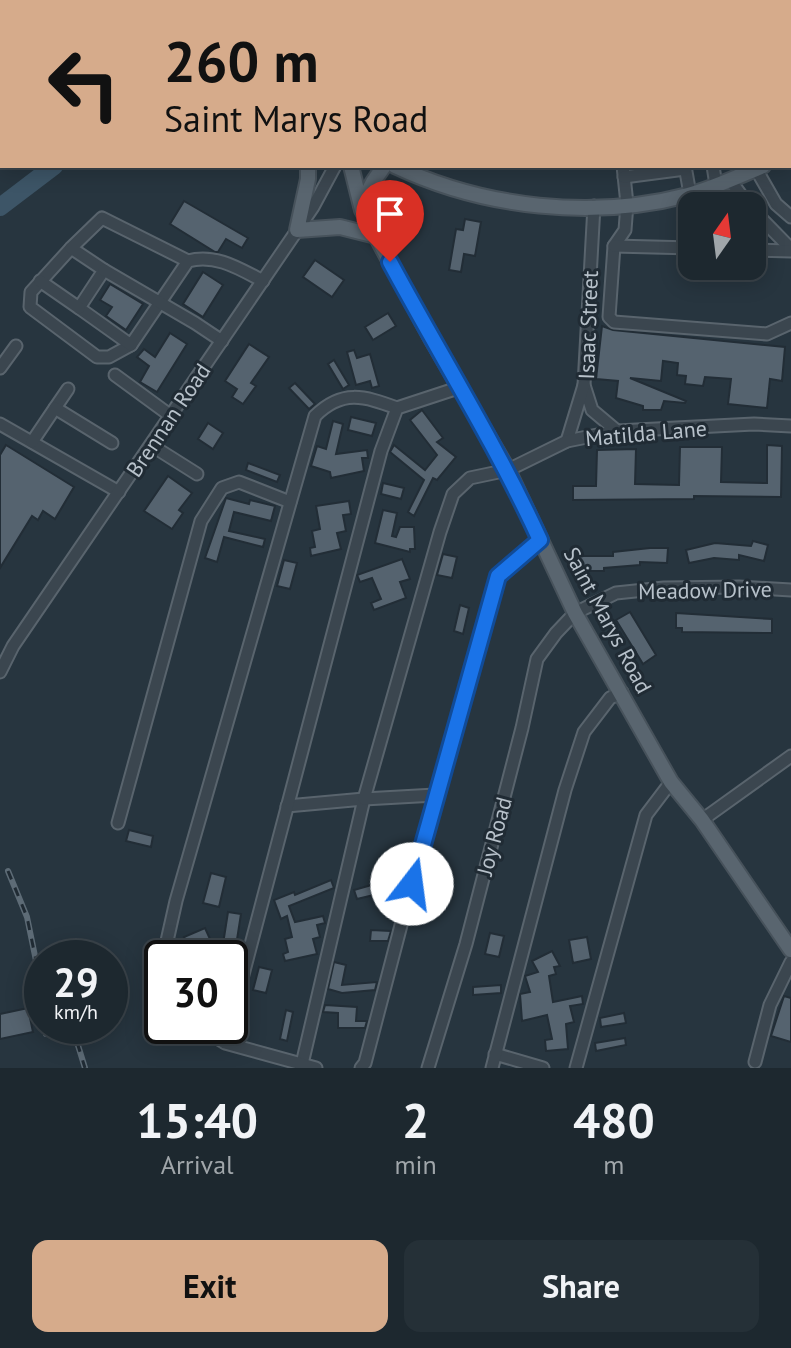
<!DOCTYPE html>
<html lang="en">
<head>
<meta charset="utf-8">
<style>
	body { margin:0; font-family:"PT Sans",sans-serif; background:#253037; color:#f1f3f6; height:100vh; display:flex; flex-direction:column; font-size:30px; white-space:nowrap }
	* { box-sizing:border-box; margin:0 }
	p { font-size:26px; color:#a0a6aa }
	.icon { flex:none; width:44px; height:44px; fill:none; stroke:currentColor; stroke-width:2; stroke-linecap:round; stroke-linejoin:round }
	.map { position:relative; height:1068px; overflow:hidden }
	.details { display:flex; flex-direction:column; background:#1d282f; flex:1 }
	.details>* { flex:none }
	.guide { position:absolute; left:0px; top:0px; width:792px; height:168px; box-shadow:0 4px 20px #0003,0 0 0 2px #3b444b; background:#d6ab8b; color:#111; overflow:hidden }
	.needle { width:52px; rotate:14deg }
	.controls { position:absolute; left:678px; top:192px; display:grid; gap:16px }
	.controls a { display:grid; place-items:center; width:88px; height:88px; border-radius:16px; background:#1d282f; box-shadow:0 4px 20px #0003,0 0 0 2px #3b444b; font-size:40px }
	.speed { position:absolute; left:24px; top:940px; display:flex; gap:16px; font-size:40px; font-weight:700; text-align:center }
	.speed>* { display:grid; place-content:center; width:104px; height:104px; border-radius:50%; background:#1d282f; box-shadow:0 4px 20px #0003,0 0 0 2px #3b444b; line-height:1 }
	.speed small { font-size:20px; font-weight:400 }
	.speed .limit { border:4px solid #111; border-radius:12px; background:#fff; color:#111 }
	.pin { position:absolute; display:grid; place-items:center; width:68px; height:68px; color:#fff; margin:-82px -34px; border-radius:50% 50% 50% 0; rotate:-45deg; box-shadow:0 0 8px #0007 }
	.pin .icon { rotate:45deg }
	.me { position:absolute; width:88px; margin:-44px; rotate:15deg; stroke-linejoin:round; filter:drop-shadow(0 0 6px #0008) }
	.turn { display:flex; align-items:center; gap:28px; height:168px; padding:0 32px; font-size:36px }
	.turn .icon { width:104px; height:104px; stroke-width:2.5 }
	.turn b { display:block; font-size:56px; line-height:68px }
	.eta { display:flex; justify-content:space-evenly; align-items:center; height:136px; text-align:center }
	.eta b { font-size:48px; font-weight:800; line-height:56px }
	.cta { display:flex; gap:16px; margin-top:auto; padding:16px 32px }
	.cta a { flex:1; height:92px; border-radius:16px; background:#d6ab8b; color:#111; font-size:32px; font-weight:800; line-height:92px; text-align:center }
	.cta a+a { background:#253037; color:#f1f3f6 }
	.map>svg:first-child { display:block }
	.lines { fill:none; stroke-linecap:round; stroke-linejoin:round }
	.stream { stroke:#3d5567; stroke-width:3 }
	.river { stroke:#3d5567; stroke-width:18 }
	.building { fill:#55636f; stroke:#222d36; stroke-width:2 }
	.minor-casing { stroke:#59646d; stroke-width:15 }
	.major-casing { stroke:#47525b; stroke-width:18 }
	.minor { stroke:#3b464f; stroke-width:11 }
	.major { stroke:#59656f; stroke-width:14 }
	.rail-casing { stroke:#5d6b76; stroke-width:6 }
	.rail { stroke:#202b34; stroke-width:3; stroke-dasharray:9; stroke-linecap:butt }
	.route-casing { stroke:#114b97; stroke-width:20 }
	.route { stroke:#1a73e8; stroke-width:14 }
	.labels { text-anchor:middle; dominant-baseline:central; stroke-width:6; stroke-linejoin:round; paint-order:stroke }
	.street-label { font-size:22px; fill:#b7c1ca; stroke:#202b34 }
</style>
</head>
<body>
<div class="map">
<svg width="791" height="1068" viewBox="0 0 791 1068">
	<rect width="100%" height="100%" fill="#27353f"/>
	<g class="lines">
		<polyline class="stream" points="344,2 344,0"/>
		<g class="river">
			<polyline points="392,2 401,0"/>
			<polyline points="0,207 54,166"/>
		</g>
	</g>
	<g class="building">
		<polygon points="184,201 248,238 242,248 226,239 218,252 215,252 170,224"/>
		<polygon points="465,219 481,222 475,256 464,254 461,272 449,270 456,229 463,230"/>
		<polygon points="315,260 344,280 332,297 303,277"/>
		<polygon points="203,272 223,285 203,317 183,304"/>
		<polygon points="110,284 143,304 126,330 106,316 112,307 100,300"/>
		<polygon points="388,313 396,326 373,340 365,327"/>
		<polygon points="602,326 613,330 785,347 782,381 770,379 767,408 728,404 731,379 705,377 703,386 685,384 686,376 677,375 678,363 663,361 661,381 630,378 686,401 685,403 664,401 661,410 643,410 643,406 616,398 618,381 596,379"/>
		<polygon points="170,333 187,344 157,392 140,382 149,366 137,357 144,349 155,357"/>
		<polygon points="249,344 269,357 251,383 256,386 243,404 232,397 237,389 225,381"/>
		<polygon points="354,350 357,358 370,354 379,386 372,388 370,381 356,385 347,352"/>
		<polygon points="334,360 349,385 343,389 328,364"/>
		<polygon points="295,383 315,404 309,409 289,388"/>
		<polygon points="422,410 443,438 437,442 456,457 437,480 433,478 414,516 408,512 424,480 390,452 394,445 425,470 437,455 410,420"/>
		<polygon points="351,417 376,423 372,436 348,430"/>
		<polygon points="333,421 343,424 336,454 367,450 368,458 362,458 364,471 331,478 330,472 311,466 317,446 326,449"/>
		<polygon points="208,423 223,433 213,449 198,439"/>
		<polygon points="6,445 74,487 55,519 43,511 38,520 32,516 0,568 0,455"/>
		<polygon points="767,445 782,446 781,497 694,496 694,499 573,500 573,486 596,486 597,450 636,449 635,484 679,485 680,447 722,447 721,482 767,483"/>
		<polygon points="248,463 280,475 277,482 246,470"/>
		<polygon points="168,476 192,493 179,510 183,513 172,529 144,511"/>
		<polygon points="383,483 404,488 401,499 381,494"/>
		<polygon points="226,498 249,504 250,500 275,506 271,521 234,512 229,531 265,539 263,547 224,537 217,562 205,558"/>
		<polygon points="349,501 351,514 343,515 346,531 337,533 341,549 311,556 310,548 315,547 312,531 320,529 316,506"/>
		<polygon points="383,510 397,513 392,536 396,537 400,527 414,527 415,549 410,549 410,552 375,543"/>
		<polygon points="753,541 768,545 764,561 739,555 739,560 714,558 689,563 686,550 715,543 751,546"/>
		<polygon points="650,548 668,548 667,563 640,562 640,565 604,568 604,571 579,571 579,556 613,556 613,552"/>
		<polygon points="443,554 457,557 452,578 437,575"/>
		<polygon points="402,559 410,579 400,582 406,598 374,610 371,603 381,599 372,578 360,582 357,575"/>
		<polygon points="284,560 297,563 290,589 277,586"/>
		<polygon points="460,605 469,608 463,634 454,631"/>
		<polygon points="630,612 656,655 643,664 616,620"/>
		<polygon points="676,613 772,619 772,633 682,632 682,628 676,628"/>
		<polygon points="129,830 153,836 151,847 126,841"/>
		<polygon points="211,873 226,877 219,907 203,903"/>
		<polygon points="331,880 334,888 289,906 295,922 323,916 325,923 317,925 320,937 313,939 317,954 285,961 283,954 288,952 285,939 292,937 287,916 281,919 274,900 294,892 295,895"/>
		<polygon points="375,884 378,894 357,899 354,890"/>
		<polygon points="228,912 241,914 236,946 223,944"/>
		<polygon points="205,928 210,939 189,948 184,937"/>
		<polygon points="371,930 391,931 388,941 370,941"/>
		<polygon points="490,933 504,936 499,957 485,954"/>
		<polygon points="587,937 591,959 573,963 569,940"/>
		<polygon points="552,951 560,966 554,967 556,974 549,976 553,1002 582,996 583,1004 570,1006 574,1022 566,1024 568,1049 546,1051 545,1040 552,1039 547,1015 522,1021 520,994 530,992 525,976 538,972 532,961"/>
		<polygon points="334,962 346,965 342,985 377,982 375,990 342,993 328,989"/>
		<polygon points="259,967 272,970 266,993 253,990"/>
		<polygon points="501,985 501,993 473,995 473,987"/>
		<polygon points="784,996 791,998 791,1042 771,1036"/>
		<polygon points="325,1005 357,1007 356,1021 367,1021 365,1028 338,1028 338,1013 323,1012"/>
		<polygon points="28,1008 33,1032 0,1039 0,1014"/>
		<polygon points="286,1010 293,1012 287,1041 280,1039"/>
		<polygon points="624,1013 626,1023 601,1027 600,1018"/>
		<polygon points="625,1038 626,1045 596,1051 595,1043"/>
	</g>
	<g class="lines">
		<g class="minor-casing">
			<g id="minor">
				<polyline points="24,0 27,2"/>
				<polyline points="79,0 81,2"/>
				<polyline points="90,0 92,2"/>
				<polyline points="11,2 12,0"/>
				<polyline points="138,2 140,0"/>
				<polyline points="0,15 2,12"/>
				<polyline points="790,39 791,39"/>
				<polyline points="790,114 791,113"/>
				<polyline points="790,129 791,129"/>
				<polyline points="623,166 627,204 625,230 614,246 609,317 614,322 767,334 791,323"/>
				<polyline points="685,166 690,194"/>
				<polyline points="713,166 716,185"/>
				<polyline points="756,169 776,204 791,217"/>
				<polyline points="624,177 685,169"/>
				<polyline points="730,180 749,206"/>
				<polyline points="594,206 584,385 592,410 617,431"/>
				<polyline points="752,209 791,249"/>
				<polyline points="614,246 692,248"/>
				<polyline points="71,248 31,292 30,307 97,357 109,357 131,345"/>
				<polyline points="752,250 791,251"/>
				<path d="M 188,261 L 102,218 L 71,248 L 104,270 L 79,308 L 131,345 L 188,261 C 215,253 240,269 263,281"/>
				<polyline points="104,270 195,323 222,341"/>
				<polyline points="40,281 79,308"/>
				<polyline points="0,368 16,346"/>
				<polyline points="115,375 171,416"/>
				<polyline points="55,408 68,389"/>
				<polyline points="0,424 119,492"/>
				<polyline points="567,441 584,385"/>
				<polyline points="32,442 55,408 112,443"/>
				<polyline points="151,445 197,474"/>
				<polyline points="0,672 13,646 313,207 335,166"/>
				<polyline points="435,795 498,576 540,540"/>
				<polyline points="287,806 364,799 302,1064"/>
				<polyline points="702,820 791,756"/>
				<polyline points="118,823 201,521 222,488 239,482 290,502"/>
				<path d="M 167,958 L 167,941 L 176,901 L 315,416 C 342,389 364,396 397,408"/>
				<polyline points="230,1024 381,451 397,408 461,387"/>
				<polyline points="198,1026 225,1043 316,1068"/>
				<polyline points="495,1054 543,1068"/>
				<polyline points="755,1062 770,1005 791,962"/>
				<polyline points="361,1068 365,1063 435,795 364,799 440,532 453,494 470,478 508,470 567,441 617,431 754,424 791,426"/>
				<polyline points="428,1068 466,944 522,728 537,659 556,633 575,613 616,593 664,588 739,587 791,590"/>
				<polyline points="492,1068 565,790 584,732 610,698 622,692"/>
				<polyline points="576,1068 646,815 671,782"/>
			</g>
		</g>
		<g class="major-casing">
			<g id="major">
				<polyline points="180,0 183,2"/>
				<polyline points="790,154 791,154"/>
				<polyline points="308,166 308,179 297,230 340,227 376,236"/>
				<polyline points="351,166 362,210 432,340 508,470 575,613 671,782 702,820 791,950"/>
				<path d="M 395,166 C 484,208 593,220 688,195 C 714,188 739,176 763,166"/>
				<polyline points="361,205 373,182 384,166"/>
			</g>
		</g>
		<use href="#minor" class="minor"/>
		<use href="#major" class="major"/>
		<g class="rail-casing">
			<g id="rail">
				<polyline points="8,871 27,917 42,990"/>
				<polyline points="46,1026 46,1034"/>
				<polyline points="72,1026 85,1068"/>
			</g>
		</g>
		<use href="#rail" class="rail"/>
	</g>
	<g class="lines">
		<g class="route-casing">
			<path id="route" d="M 390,262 C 440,355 496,444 540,540 L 498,576 L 412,884"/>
		</g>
		<use href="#route" class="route"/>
	</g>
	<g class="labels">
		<g class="street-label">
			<text transform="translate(588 325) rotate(-88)">Isaac Street</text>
			<text transform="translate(168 420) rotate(-56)">Brennan Road</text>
			<text transform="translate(646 433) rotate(-5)">Matilda Lane</text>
			<text transform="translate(705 590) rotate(-1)">Meadow Drive</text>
			<text transform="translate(608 620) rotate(62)">Saint Marys Road</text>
			<text transform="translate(494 836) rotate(-75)">Joy Road</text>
		</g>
	</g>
</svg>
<div class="controls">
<a><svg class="needle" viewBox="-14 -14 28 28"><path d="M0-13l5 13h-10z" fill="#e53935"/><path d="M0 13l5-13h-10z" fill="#a0a6aa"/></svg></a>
</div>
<div class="speed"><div>29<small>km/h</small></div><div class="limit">30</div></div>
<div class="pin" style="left:390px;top:262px;background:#d93025"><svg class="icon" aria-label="arrive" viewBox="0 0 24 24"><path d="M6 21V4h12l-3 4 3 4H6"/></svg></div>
<svg class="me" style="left:412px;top:884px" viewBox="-20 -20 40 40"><circle r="19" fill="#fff"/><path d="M0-13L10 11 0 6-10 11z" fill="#1a73e8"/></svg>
<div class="guide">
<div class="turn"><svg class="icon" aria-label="left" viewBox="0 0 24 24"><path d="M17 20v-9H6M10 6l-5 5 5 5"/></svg><div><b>260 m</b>Saint Marys Road</div></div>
</div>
</div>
<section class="details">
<div class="eta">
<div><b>15:40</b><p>Arrival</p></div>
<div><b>2</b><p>min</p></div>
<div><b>480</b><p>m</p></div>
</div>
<div class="cta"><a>Exit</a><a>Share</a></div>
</section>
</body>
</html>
